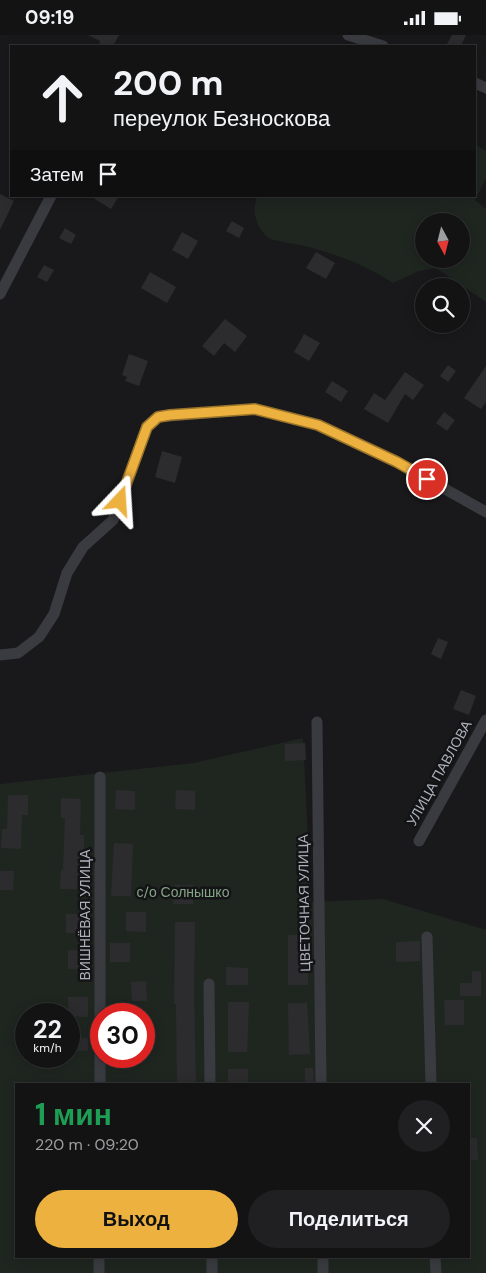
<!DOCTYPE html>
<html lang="ru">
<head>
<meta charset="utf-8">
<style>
	body { margin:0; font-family:"DM Sans",sans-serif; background:#202022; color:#f1f3f6; height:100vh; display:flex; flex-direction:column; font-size:19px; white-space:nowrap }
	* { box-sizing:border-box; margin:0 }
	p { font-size:16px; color:#9d9ea0 }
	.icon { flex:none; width:28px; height:28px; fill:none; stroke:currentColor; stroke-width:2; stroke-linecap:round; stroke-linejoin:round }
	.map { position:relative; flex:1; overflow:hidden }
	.panel { position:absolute; left:15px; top:1048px; width:455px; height:175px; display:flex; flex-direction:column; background:#131314; border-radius:0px; box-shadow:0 2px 12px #0003,0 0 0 1px #323234 }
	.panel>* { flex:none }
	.top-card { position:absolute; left:10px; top:10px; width:466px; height:152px; border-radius:0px; box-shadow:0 2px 12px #0003,0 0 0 1px #323234; background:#131314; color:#f1f3f6; overflow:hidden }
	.needle { width:32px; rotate:173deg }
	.fabs { position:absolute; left:415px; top:178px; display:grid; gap:10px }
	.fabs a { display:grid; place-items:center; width:55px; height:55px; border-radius:50%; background:#131314; box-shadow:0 2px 12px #0003,0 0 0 1px #323234; font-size:25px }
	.speed { position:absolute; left:15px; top:968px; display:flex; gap:10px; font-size:25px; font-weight:700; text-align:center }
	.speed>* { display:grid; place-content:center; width:65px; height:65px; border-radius:50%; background:#131314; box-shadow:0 2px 12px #0003,0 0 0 1px #323234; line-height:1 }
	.speed small { font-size:12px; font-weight:400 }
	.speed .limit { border:8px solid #d22; background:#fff; color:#111 }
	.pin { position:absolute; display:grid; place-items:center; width:42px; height:42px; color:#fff; margin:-21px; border:2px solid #fff; border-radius:50%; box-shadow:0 1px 5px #0007 }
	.me { position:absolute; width:55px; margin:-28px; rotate:20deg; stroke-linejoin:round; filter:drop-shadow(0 0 4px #0008) }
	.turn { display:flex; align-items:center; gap:18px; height:105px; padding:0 20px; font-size:22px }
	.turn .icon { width:65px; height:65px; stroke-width:2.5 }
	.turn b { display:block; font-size:35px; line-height:42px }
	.then { display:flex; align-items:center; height:48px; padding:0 20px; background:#0003; gap:10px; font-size:19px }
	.round { display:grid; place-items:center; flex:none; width:52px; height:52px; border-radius:26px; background:#202022 }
	.head { display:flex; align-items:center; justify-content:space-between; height:85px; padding:0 20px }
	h1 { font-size:30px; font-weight:800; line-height:38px; color:#1e9e55 }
	.primary-button { display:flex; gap:10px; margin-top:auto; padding:10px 20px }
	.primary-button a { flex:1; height:58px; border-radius:30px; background:#ecb13f; color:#111; font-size:20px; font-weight:800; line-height:58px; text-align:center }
	.primary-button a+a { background:#202022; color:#f1f3f6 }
	.status { display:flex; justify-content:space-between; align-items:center; height:35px; padding:0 25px; background:#131314; direction:ltr }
	.status svg { height:14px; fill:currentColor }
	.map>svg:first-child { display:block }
	.green { fill:#1f2620; fill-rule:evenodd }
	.building { fill:#2c2c2f }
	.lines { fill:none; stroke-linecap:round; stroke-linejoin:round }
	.street { stroke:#3a3b40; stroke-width:11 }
	.route-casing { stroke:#997329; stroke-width:12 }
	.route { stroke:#ecb13f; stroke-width:9 }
	.labels { text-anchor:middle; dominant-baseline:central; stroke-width:5; stroke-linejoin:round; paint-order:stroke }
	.street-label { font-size:14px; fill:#abb0ba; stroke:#141416 }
	.park-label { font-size:14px; fill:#83a485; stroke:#141416 }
</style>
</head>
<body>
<div class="status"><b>09:19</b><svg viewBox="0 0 49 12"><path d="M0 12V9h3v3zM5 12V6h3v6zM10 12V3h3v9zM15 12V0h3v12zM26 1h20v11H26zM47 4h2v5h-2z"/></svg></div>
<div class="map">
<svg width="486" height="1238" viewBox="0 0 486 1238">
	<rect width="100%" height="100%" fill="#19191b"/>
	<g class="green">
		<path d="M 475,109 L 486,116 L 486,143 L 475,165 L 486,174 L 486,267 L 436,233 L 419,236 L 393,248 C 366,230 336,219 305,211 C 295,208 281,208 271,204 C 257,197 250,174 258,161 L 475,161 ZM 424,186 L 461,186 L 461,224 L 424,224 Z"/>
		<path d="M 303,703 L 311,867 L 383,864 L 486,895 L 486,1238 L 0,1238 L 0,749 L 194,728 ZM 26,979 L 69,979 L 69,1021 L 26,1021 ZM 101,979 L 144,979 L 144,1021 L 101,1021 ZM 16,1049 L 469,1049 L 469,1221 L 16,1221 Z"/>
	</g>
	<g class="building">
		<polygon points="88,0 119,0 113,11 104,11 99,8 100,6"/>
		<polygon points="452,0 466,0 461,11 446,11"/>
		<polygon points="0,159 14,166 0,195"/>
		<polygon points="90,161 119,161 111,174"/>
		<polygon points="232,186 244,193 239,203 226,196"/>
		<polygon points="65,193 76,200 71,209 59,203"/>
		<polygon points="182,197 198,206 188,224 172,215"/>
		<polygon points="316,217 335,228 326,244 306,233"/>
		<polygon points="44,230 54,235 47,247 37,242"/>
		<polygon points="150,237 176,252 167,268 141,253"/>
		<polygon points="225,284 247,301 235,317 224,308 214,321 202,311"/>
		<polygon points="304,299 320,308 309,326 294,317"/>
		<polygon points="129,319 148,326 139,351 125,346 127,342 122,340"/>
		<polygon points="448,330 456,336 448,347 440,341"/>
		<polygon points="486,331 486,367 481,374 464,363"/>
		<polygon points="405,337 424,350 413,365 405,359 388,388 364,374 374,358 385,365"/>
		<polygon points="332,346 348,356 341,367 325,357"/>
		<polygon points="444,377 455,385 447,396 436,388"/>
		<polygon points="162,416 182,422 175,448 155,442"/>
		<polygon points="438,603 448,607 441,624 431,619"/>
		<polygon points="461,655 476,661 469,680 453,674"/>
		<polygon points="305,708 306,725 285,726 285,709"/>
		<polygon points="116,755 135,756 135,775 115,774"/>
		<polygon points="176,755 195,756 195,775 175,774"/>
		<polygon points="8,760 28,760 28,780 22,780 21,814 1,813 2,794 7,794"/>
		<polygon points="61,763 81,764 80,800 84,800 84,819 81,819 80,854 60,854 61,835 63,835 65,783 61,783"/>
		<polygon points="114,808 133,809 131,861 111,861"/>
		<polygon points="0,836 14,836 13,855 0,855"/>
		<polygon points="174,850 194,850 193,869 173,869"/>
		<polygon points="126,877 146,877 146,897 126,896"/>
		<rect x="66" y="879" width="20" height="19"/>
		<polygon points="175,887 195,887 194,950 196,1049 177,1049 176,969 174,969"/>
		<rect x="288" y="900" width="20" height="50"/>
		<polygon points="420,906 420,926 396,927 396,907"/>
		<rect x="110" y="908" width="20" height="19"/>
		<polygon points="68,915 88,916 88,935 68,934"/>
		<polygon points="226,932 248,933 248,950 226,950"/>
		<polygon points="472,936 481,936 481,961 460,961 460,948 472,948"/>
		<polygon points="146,946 147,966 132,966 131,947"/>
		<polygon points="68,962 88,962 88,982 69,981"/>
		<polygon points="444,965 464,965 464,990 445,990"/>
		<polygon points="228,967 249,967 247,1017 228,1017"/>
		<polygon points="288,968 307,968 310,1019 289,1020"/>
		<polygon points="69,1002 88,1003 88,1016 69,1015"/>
		<polygon points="305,1033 313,1033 314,1049 305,1049"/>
		<rect x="228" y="1034" width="20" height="15"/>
		<polygon points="469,1103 477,1103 478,1125 469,1125"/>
	</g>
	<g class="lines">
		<g class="street">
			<polyline points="348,0 383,11"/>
			<polyline points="475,48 486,53"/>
			<polyline points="0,259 51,161"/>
			<polyline points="0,620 18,618 39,602 54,579 67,538 83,512 113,485 147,392 158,382 255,374 318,390 397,427 486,477"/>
			<polyline points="317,687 321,1049"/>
			<polyline points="419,806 486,685"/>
			<polyline points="427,902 431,1049"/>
			<polyline points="209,949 210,1049"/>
			<polyline points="100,1049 100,742"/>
			<polyline points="212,1221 212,1238"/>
			<polyline points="323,1221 323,1238"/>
			<polyline points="435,1221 436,1238"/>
			<polyline points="99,1238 99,1221"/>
		</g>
	</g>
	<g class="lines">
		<g class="route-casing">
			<polyline id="route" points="120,466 147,392 158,382 170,380 255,374 318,390 397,427 427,444"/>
		</g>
		<use href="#route" class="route"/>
	</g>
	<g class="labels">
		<g class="street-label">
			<text transform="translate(439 738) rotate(-61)">УЛИЦА ПАВЛОВА</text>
			<text transform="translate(304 868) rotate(-91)">ЦВЕТОЧНАЯ УЛИЦА</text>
			<text transform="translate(85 880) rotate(-90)">ВИШНЁВАЯ УЛИЦА</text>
		</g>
		<g class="park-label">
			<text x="183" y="857">с/о Солнышко</text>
		</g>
	</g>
</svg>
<div class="fabs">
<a><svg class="needle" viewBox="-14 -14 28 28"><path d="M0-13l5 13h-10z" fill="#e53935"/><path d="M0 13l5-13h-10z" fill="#9d9ea0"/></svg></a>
<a><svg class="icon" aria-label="search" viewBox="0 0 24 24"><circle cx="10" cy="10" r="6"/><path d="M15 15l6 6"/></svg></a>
</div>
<div class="speed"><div>22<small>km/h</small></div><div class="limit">30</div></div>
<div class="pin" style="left:427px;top:444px;background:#d93025"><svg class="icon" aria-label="arrive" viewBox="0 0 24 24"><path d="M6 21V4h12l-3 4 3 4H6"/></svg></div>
<svg class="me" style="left:120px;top:466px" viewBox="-20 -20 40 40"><path d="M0-17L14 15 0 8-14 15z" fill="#ecb13f" stroke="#fff" stroke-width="4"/></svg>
<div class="top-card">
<div class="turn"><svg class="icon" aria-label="ahead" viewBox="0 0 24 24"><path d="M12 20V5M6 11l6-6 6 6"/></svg><div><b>200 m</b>переулок Безноскова</div></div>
<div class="then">Затем<svg class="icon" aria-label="arrive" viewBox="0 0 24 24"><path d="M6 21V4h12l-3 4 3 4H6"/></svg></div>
</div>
<section class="panel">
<div class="head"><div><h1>1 мин</h1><p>220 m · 09:20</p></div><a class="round"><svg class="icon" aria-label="close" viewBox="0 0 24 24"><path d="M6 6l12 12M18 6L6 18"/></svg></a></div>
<div class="primary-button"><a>Выход</a><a>Поделиться</a></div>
</section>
</div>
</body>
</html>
